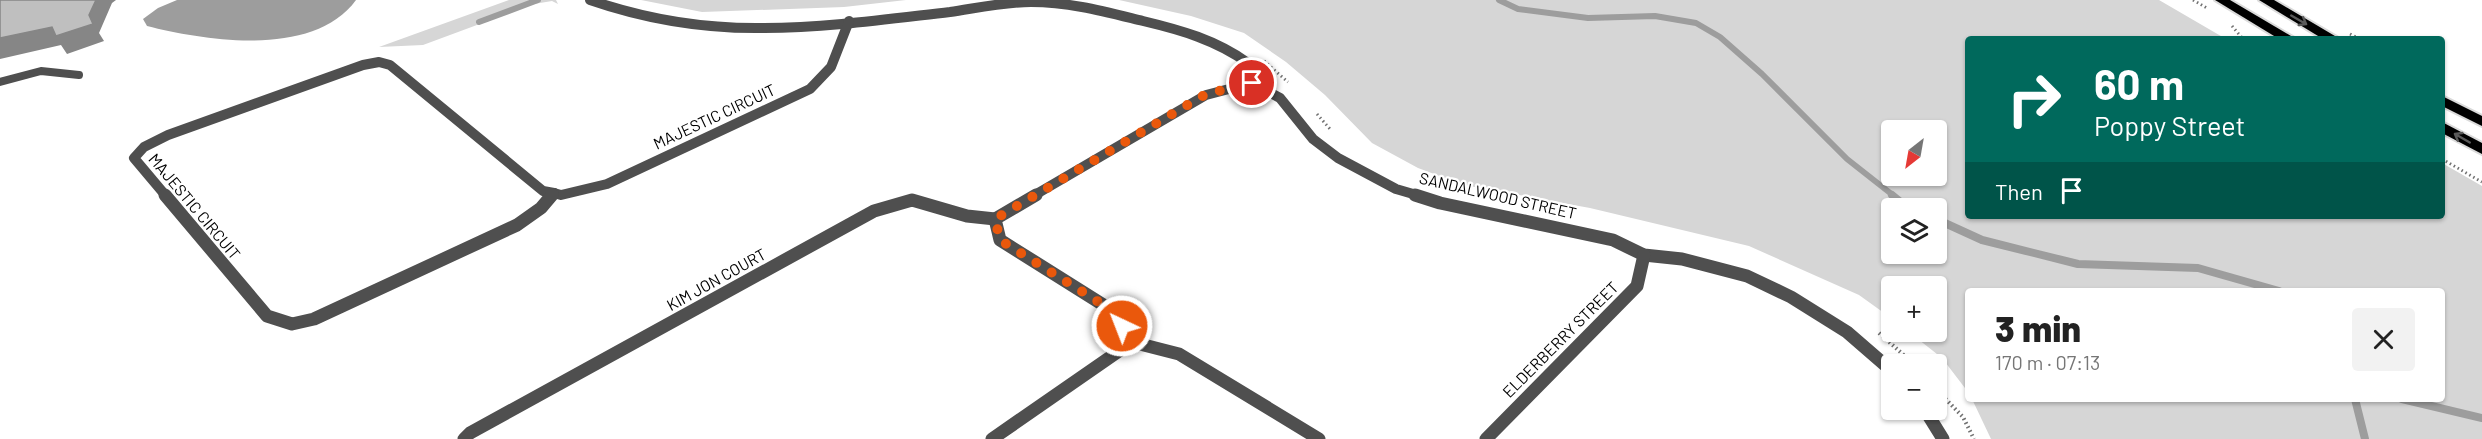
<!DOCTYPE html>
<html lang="en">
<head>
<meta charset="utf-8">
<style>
	body { margin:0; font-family:Barlow,sans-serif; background:#f2f2f2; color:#222; height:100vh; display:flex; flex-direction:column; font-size:22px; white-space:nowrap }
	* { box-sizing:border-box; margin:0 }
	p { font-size:20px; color:#767676 }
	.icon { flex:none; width:33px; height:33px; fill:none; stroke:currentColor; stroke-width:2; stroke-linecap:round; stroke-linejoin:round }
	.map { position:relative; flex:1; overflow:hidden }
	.sheet { position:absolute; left:1965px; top:288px; width:480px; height:114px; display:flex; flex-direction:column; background:#fff; border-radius:6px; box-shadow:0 2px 4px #0004 }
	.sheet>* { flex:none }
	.banner { position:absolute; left:1965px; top:36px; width:480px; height:183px; border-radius:6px; box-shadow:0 2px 4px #0004; background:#00695c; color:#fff; overflow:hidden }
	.needle { width:39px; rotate:211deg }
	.fabs { position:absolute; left:1881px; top:120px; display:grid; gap:12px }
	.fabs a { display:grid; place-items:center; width:66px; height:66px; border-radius:6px; background:#fff; box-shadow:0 2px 4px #0004; font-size:30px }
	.pin { position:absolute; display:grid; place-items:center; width:51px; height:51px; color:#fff; margin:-26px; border:3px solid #fff; border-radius:50%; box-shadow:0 2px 6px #0007 }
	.me { position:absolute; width:66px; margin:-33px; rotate:317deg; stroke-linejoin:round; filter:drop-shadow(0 0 4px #0008) }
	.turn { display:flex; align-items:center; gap:21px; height:126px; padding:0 30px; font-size:27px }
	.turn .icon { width:78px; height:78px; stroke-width:2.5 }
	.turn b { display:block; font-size:42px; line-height:51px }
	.then { display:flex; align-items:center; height:57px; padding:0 30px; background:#0003; gap:12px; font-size:22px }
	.round { display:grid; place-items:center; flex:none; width:63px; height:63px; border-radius:6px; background:#f2f2f2 }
	.overview { display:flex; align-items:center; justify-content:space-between; height:102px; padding:0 30px }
	h1 { font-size:36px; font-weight:800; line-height:45px }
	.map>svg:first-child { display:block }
	.green { fill:#d6d6d6; fill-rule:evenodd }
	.water { fill:#9d9d9d }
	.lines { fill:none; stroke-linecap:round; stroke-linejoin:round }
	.stream-far1 { stroke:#9d9d9d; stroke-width:6 }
	.stream { stroke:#9d9d9d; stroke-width:8 }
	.trunk-casing { stroke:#dbdbdb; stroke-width:4 }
	.path-far1 { stroke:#717171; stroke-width:3; stroke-dasharray:1.5 3; stroke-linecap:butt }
	.path { stroke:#717171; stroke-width:4; stroke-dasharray:1.5 3; stroke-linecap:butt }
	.service { stroke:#4f4f4f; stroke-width:8 }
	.minor-far1 { stroke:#4f4f4f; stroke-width:10 }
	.minor { stroke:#4f4f4f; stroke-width:13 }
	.trunk { fill:#000; fill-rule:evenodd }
	.shaded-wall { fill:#868686 }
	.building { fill:#bfbfbf; stroke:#868686; stroke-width:1.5 }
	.oneway { stroke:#595959 }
	.route { stroke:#ea580c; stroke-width:10; stroke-dasharray:0 18 }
	.labels { text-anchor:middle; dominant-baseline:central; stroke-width:4.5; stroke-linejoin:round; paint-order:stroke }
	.street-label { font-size:16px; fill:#000; stroke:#fff }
</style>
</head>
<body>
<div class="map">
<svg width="2482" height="439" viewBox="0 0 2482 439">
	<rect width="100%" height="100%" fill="#fff"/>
	<g class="green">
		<polygon points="509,0 556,0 558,4 552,1 534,4 423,45 379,47"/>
		<polygon points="641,0 906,0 844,7 702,12"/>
		<path d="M 1119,0 L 2159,0 L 2226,39 L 1968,39 L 1968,216 L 2442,216 L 2442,163 L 2482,186 L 2482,439 L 1991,439 L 1972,399 L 2442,399 L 2442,291 L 1968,291 L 1968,392 L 1942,358 L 1909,332 L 1936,332 L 1936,286 L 1892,286 L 1891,318 L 1859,295 L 1749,246 L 1590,208 L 1464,185 L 1418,168 L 1372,143 L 1325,95 L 1286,62 L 1244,33 L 1191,16 ZM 1892,130 L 1936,130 L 1936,176 L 1892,176 ZM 1892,208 L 1936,208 L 1936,254 L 1892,254 Z"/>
	</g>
	<path class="water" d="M 177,0 L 356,0 C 314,58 206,41 147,26 L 143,19 L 158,8 Z"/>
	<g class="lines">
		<g class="stream-far1">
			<polyline points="1499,0 1518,9 1588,18 1655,16 1696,23 1720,37 1762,74 1847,159 1894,196"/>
			<polyline points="479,22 538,0"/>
		</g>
		<g class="stream">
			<polyline points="1892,195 1903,204 1914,208"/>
			<polyline points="1936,219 1982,240 2078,264 2198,268 2279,291"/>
			<polyline points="2355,399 2365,439"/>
			<polyline points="2402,399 2482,418"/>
		</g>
		<g class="trunk-casing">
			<g id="trunk">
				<polygon points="2215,0 2230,0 2296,39 2279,39"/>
				<polygon points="2259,0 2274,0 2340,39 2323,39"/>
				<polygon points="2442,96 2482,116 2482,126 2442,106"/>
				<polygon points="2442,122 2482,143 2482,154 2442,133"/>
			</g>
		</g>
		<g class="path-far1">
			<polyline points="2193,0 2207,8"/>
			<polyline points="2232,26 2243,39"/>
			<polyline points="2350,34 2360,39"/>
			<polyline points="1264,61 1288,82"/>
			<polyline points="1317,114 1330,129"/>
			<polyline points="2442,159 2482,182"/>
		</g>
		<g class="path">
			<polyline points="1879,333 1914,364"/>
			<polyline points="1936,389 1963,417 1974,439"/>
		</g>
		<polyline class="service" points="0,82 41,71 79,75"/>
		<g class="minor-far1">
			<path d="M 590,0 C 648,20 703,29 764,28 C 826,28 889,19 950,12 C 977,8 1004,2 1031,2 C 1070,2 1106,12 1143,21 C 1181,30 1216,40 1248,63 L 1252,83 L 1280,98 L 1313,139 L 1338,158 L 1396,189 L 1420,196"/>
			<polyline points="554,193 561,195 607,184 810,89 831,67 849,21"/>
			<polyline points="166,196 134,158 144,147 168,135 363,65 379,62 390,65 543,191 554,193"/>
			<polyline points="551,196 554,193"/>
			<polyline points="1033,196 1206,95 1252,83"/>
		</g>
		<g class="minor">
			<polyline points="165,195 267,316 292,324 314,319 517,225 541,208 552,195"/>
			<polyline points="1036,195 995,219 1000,240 1113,311 1132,342"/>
			<polyline points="1415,195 1440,203 1613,240 1644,255 1682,259 1747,276 1791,297 1847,332 1892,371"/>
			<polyline points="1132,342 1179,354 1319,439"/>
			<polyline points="1925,410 1943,439"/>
			<polyline points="464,439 470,433 874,211 912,200 967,216 995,219"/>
			<polyline points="992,439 1132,342"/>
			<polyline points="1486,439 1637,286 1644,255"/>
		</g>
		<use href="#trunk" class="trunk"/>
	</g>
	<polygon class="shaded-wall" points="96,0 116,0 112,3 99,33 104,41 67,54 61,45 0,59 0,38"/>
	<polygon class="building" points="0,0 96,0 89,15 93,24 56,36 52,27 0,38"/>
	<defs><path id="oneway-shaft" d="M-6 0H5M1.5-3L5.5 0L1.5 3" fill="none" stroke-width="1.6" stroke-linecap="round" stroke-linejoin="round" transform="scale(1.5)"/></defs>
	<g class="oneway">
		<use href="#oneway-shaft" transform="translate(2299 20) rotate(30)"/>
		<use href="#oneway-shaft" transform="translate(2462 138) rotate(-150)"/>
	</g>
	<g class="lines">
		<polyline class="route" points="1122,326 1113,311 1000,240 995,219 1206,94 1252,83"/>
	</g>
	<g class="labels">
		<g class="street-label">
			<text transform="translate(714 116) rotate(-25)">MAJESTIC CIRCUIT</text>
			<text transform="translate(1498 195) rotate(13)">SANDALWOOD STREET</text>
			<text transform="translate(195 206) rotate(50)">MAJESTIC CIRCUIT</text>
			<text transform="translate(716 279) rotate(-29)">KIM JON COURT</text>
			<text transform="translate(1560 339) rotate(-45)">ELDERBERRY STREET</text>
		</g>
	</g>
</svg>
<div class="fabs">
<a><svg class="needle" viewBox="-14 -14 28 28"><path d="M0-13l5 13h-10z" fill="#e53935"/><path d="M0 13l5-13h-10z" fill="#767676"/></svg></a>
<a><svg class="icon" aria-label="layers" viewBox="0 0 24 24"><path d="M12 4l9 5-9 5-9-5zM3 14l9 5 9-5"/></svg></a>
<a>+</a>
<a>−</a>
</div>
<div class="pin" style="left:1252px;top:83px;background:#d93025"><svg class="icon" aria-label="arrive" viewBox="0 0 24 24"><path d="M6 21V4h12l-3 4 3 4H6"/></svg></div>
<svg class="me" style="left:1122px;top:326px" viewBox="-20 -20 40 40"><circle r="17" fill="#ea580c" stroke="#fff" stroke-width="3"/><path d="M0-11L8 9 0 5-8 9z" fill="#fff"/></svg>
<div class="banner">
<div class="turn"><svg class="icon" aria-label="right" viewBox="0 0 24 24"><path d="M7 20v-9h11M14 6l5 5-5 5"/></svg><div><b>60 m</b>Poppy Street</div></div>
<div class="then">Then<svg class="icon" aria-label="arrive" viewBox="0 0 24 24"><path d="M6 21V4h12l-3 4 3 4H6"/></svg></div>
</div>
<section class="sheet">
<div class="overview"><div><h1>3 min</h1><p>170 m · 07:13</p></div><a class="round"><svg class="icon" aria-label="close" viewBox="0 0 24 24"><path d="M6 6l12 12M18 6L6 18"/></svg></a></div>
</section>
</div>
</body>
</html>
